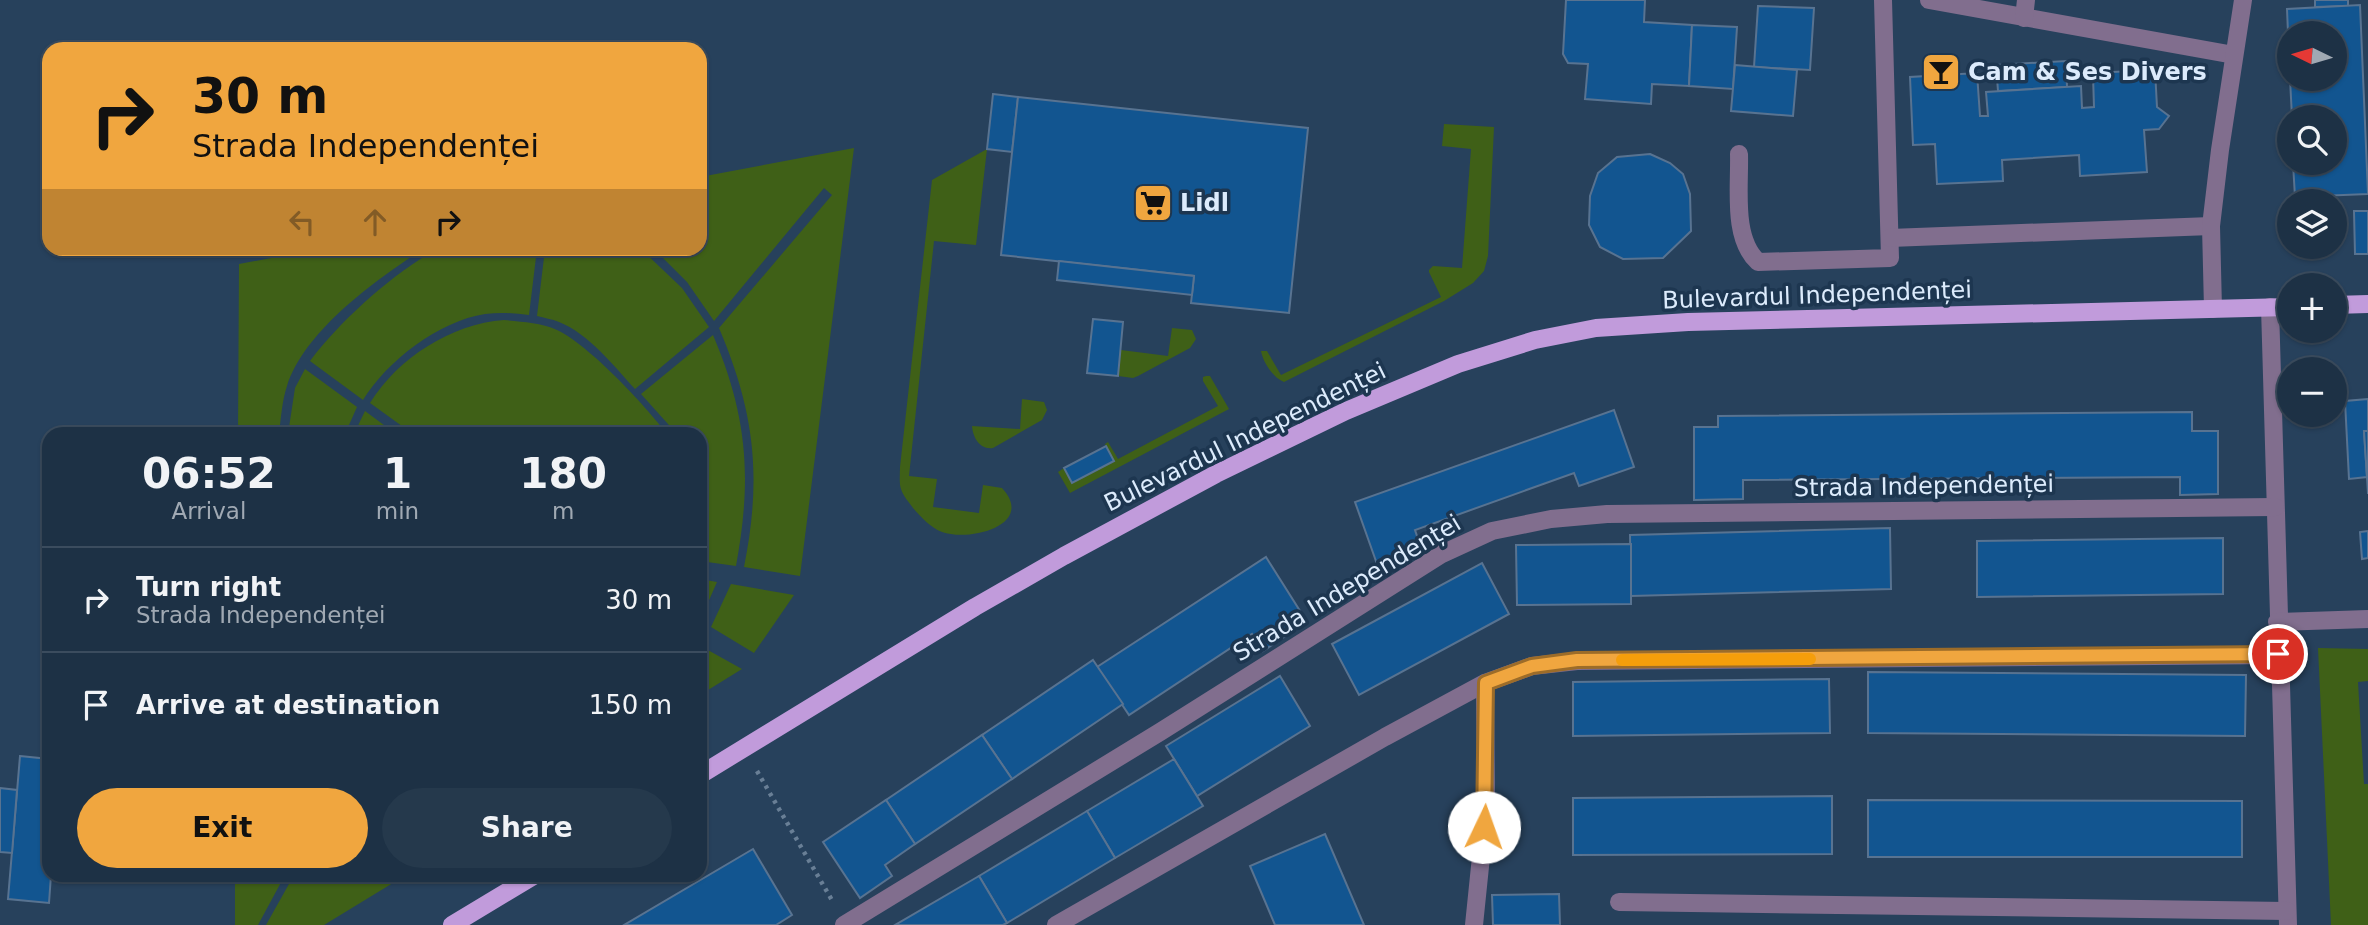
<!DOCTYPE html>
<html lang="en">
<head>
<meta charset="utf-8">
<style>
	body { margin:0; font-family:"DejaVu Sans",sans-serif; background:#25394c; color:#f1f3f6; height:100vh; display:flex; flex-direction:column; font-size:26px; white-space:nowrap }
	* { box-sizing:border-box; margin:0 }
	p { font-size:23px; color:#a0a9b3 }
	.icon { flex:none; width:38px; height:38px; fill:none; stroke:currentColor; stroke-width:2; stroke-linecap:round; stroke-linejoin:round }
	.map { position:relative; flex:1; overflow:hidden }
	.details { position:absolute; left:42px; top:427px; width:665px; height:455px; display:flex; flex-direction:column; background:#1d3145; border-radius:21px; box-shadow:0 2px 5px #0004,0 0 0 2px #3b4c5e }
	.details>* { flex:none }
	.guide { position:absolute; left:42px; top:42px; width:665px; height:214px; border-radius:21px; box-shadow:0 2px 5px #0004,0 0 0 2px #3b4c5e; background:#f0a63f; color:#111; overflow:hidden }
	.needle { width:46px; rotate:275deg }
	.tools { position:absolute; left:2277px; top:21px; display:grid; gap:14px }
	.tools a { display:grid; place-items:center; width:70px; height:70px; border-radius:50%; background:#1d3145; box-shadow:0 2px 5px #0004,0 0 0 2px #3b4c5e; font-size:35px }
	.pin { position:absolute; display:grid; place-items:center; width:60px; height:60px; color:#fff; margin:-30px; border:4px solid #fff; border-radius:50%; box-shadow:0 2px 7px #0007 }
	.me { position:absolute; width:77px; margin:-38px; rotate:3deg; stroke-linejoin:round; filter:drop-shadow(0 0 5px #0008) }
	.turn { display:flex; align-items:center; gap:24px; height:147px; padding:0 35px; font-size:32px }
	.turn .icon { width:91px; height:91px; stroke-width:2.5 }
	.turn b { display:block; font-size:49px; line-height:60px }
	.lanes { display:flex; align-items:center; height:66px; padding:0 35px; background:#0003; justify-content:center; gap:35px; direction:ltr }
	.lanes .off { opacity:.35 }
	.eta { display:flex; justify-content:space-evenly; align-items:center; height:119px; text-align:center }
	.eta b { font-size:42px; font-weight:700; line-height:49px }
	.primary-button { display:flex; gap:14px; margin-top:auto; padding:14px 35px }
	.primary-button a { flex:1; height:80px; border-radius:42px; background:#f0a63f; color:#111; font-size:28px; font-weight:700; line-height:80px; text-align:center }
	.primary-button a+a { background:#25394c; color:#f1f3f6 }
	ul { padding:0; list-style:none }
	li { display:flex; align-items:center; gap:21px; height:105px; padding:0 35px; border-top:2px solid #3b4c5e }
	li div { flex:1 }
	li b { display:block; font-size:26px }
	li em { font-style:normal }
	.map>svg:first-child { display:block }
	.green { fill:#3f6017 }
	.building { fill:#125590; stroke:#587391; stroke-width:2 }
	.lines { fill:none; stroke-linecap:round; stroke-linejoin:round }
	.path { stroke:#697f96; stroke-width:4.5; stroke-dasharray:3.5 5; stroke-linecap:butt }
	.minor { stroke:#816e8e; stroke-width:18 }
	.major { stroke:#c19bdb; stroke-width:18 }
	.route-casing { stroke:#9c6c29; stroke-width:18 }
	.route { stroke:#f0a63f; stroke-width:12 }
	.slow { stroke:#f59e0b; stroke-width:12 }
	.labels { text-anchor:middle; dominant-baseline:central; stroke-width:7; stroke-linejoin:round; paint-order:stroke }
	.poi-label { font-size:24px; font-weight:bold; fill:#dcebfc; stroke:#1d3650; text-anchor:start }
	.street-label { font-size:24px; fill:#dcebfc; stroke:#1d3650 }
</style>
</head>
<body>
<div class="map">
<svg width="2368" height="925" viewBox="0 0 2368 925">
	<rect width="100%" height="100%" fill="#27415c"/>
	<g class="green">
		<path d="M 1444,124 L 1494,127 L 1488,256 L 1484,271 L 1473,283 L 1444,301 L 1284,382 C 1273,378 1263,362 1261,351 L 1267,351 L 1281,375 L 1441,297 L 1429,272 L 1429,270 L 1433,266 L 1462,268 L 1471,149 L 1442,146 Z"/>
		<path d="M 854,148 L 800,576 L 744,567 C 762,477 755,413 719,328 L 832,195 L 824,188 L 714,321 L 687,282 L 654,249 L 700,248 L 700,177 Z"/>
		<path d="M 987,149 L 976,245 L 934,241 L 909,476 L 937,479 L 933,507 L 979,513 L 983,485 L 1002,488 C 1036,525 970,542 942,532 C 931,528 921,517 913,508 C 909,502 903,496 901,489 C 899,483 900,474 900,467 L 932,180 Z"/>
		<path d="M 439,248 L 537,249 L 529,315 C 514,313 500,312 485,314 C 439,321 387,361 363,400 L 310,361 C 341,320 393,273 439,248 Z"/>
		<path d="M 320,249 L 423,249 C 376,280 305,330 287,386 C 282,401 281,418 279,434 L 238,434 L 239,264 Z"/>
		<path d="M 545,249 L 641,249 L 682,288 L 709,327 L 635,389 C 613,365 589,334 559,322 C 552,319 544,318 537,316 Z"/>
		<path d="M 504,320 C 522,322 540,322 557,330 C 589,345 645,405 667,434 L 413,434 L 370,403 C 398,358 451,324 504,320 Z"/>
		<polygon points="1172,328 1192,330 1196,339 1190,348 1138,376 1133,378 1118,376 1121,350 1168,356"/>
		<path d="M 713,335 C 748,417 752,479 736,566 L 700,561 L 700,434 L 677,434 L 641,394 Z"/>
		<polygon points="305,369 357,407 345,434 288,434 295,388"/>
		<polygon points="1206,376 1210,376 1229,409 1070,493 1058,472 1064,468 1072,483 1113,461 1105,444 1108,442 1118,459 1218,406 1203,381 1203,377"/>
		<path d="M 1022,399 L 1044,402 L 1047,410 L 1042,420 L 993,448 C 980,450 973,438 972,426 L 1020,429 Z"/>
		<polygon points="365,411 396,434 354,434"/>
		<polygon points="700,579 717,582 700,621"/>
		<polygon points="731,584 794,595 754,653 711,627"/>
		<polygon points="2318,648 2368,649 2368,681 2358,682 2364,784 2368,784 2368,925 2331,925"/>
		<polygon points="706,649 742,669 700,695 700,654"/>
		<polygon points="235,875 285,875 258,925 235,925"/>
		<polygon points="294,875 315,875 328,880 344,882 367,875 406,875 324,925 266,925"/>
	</g>
	<g class="building">
		<polygon points="1566,0 1645,0 1644,22 1692,25 1689,86 1652,84 1651,104 1585,99 1588,64 1568,63 1563,54"/>
		<polygon points="2315,0 2348,0 2348,6 2315,7"/>
		<polygon points="2360,5 2368,194 2295,197 2293,163 2334,163 2334,117 2292,117 2290,79 2334,79 2334,33 2289,33 2289,57 2287,9"/>
		<polygon points="1758,6 1814,8 1810,70 1754,67"/>
		<polygon points="1692,25 1737,27 1733,89 1689,86"/>
		<polygon points="2066,61 2067,87 1998,91 1996,65"/>
		<polygon points="2101,64 2112,72 2155,70 2157,107 2169,116 2159,129 2144,130 2147,172 2080,176 2079,155 2002,160 2003,181 1937,184 1935,144 1913,145 1910,77 1977,73 1980,116 1988,116 1986,92 2081,86 2082,108 2094,107 2093,75"/>
		<polygon points="1735,65 1797,70 1793,116 1731,111"/>
		<polygon points="993,94 1018,97 1012,152 987,149"/>
		<polygon points="1018,97 1308,128 1289,313 1191,303 1194,276 1001,255"/>
		<polygon points="1650,154 1670,163 1683,174 1690,194 1691,231 1663,258 1623,259 1600,247 1589,225 1590,196 1598,173 1617,157"/>
		<polygon points="2354,211 2368,211 2368,254 2355,254"/>
		<polygon points="1059,261 1194,276 1192,295 1057,280"/>
		<polygon points="1093,319 1123,322 1118,376 1087,373"/>
		<polygon points="2368,399 2368,431 2364,431 2367,477 2349,479 2345,401"/>
		<polygon points="1614,410 1634,467 1579,486 1574,473 1415,530 1421,548 1377,564 1355,502"/>
		<polygon points="2192,412 2192,431 2218,431 2218,494 2180,495 2180,477 1743,480 1743,499 1694,500 1694,427 1718,427 1718,416"/>
		<polygon points="2364,431 2368,431 2368,494 2367,477"/>
		<polygon points="1106,446 1114,461 1072,483 1064,468"/>
		<polygon points="1890,528 1891,589 1631,596 1630,535"/>
		<polygon points="2368,531 2368,558 2362,559 2360,532"/>
		<polygon points="2223,538 2223,594 1977,597 1977,541"/>
		<polygon points="1631,544 1631,604 1517,605 1516,545"/>
		<polygon points="1266,557 1307,622 1263,651 1252,634 1129,715 1097,667"/>
		<polygon points="1482,563 1509,614 1359,695 1332,644"/>
		<polygon points="1093,660 1123,704 1012,779 982,735"/>
		<polygon points="1868,672 2246,675 2245,736 1868,733"/>
		<polygon points="1280,676 1310,726 1197,796 1166,746"/>
		<polygon points="1829,679 1830,733 1573,736 1573,682"/>
		<polygon points="982,735 1012,779 915,844 886,800"/>
		<polygon points="20,756 49,759 49,875 51,875 49,903 8,899"/>
		<polygon points="1174,759 1203,806 1115,858 1087,811"/>
		<polygon points="0,788 17,790 12,853 0,852"/>
		<polygon points="1832,796 1832,854 1573,855 1573,798"/>
		<polygon points="886,800 915,844 885,865 892,876 860,898 823,842"/>
		<polygon points="1868,800 2242,801 2242,857 1868,857"/>
		<polygon points="1087,811 1115,858 1007,923 979,876"/>
		<polygon points="1325,834 1364,925 1275,925 1250,866"/>
		<polygon points="753,849 792,915 776,925 624,925"/>
		<polygon points="979,876 1007,923 1003,925 895,925"/>
		<polygon points="1559,894 1560,925 1493,925 1492,895"/>
	</g>
	<g class="lines">
		<polyline class="path" points="757,771 833,902"/>
		<g class="minor">
			<polyline points="1929,0 2234,55"/>
			<polyline points="2024,18 2026,0"/>
			<path d="M 1739,154 C 1740,188 1732,238 1758,262 L 1890,258 L 1883,0"/>
			<polyline points="1890,238 2211,226"/>
			<polyline points="2270,307 2288,925"/>
			<polyline points="2213,309 2211,226 2220,150 2243,0"/>
			<polyline points="2277,622 2368,619"/>
			<polyline points="1619,902 2287,911"/>
			<polyline points="844,925 1160,732 1442,554 1492,531 1551,519 1607,514 2275,507"/>
			<polyline points="1056,925 1385,737 1485,683 1532,666 1577,661 2279,655"/>
			<polyline points="1474,925 1486,808 1485,683"/>
		</g>
		<g class="major">
			<polyline points="2334,305 2368,304"/>
			<polyline points="700,775 975,607 1064,556 1216,474 1346,411 1458,364 1535,340 1596,328 1688,322 2289,307"/>
			<polyline points="452,925 535,875"/>
		</g>
	</g>
	<g class="lines">
		<g class="route-casing">
			<polyline id="route" points="1484,827 1486,683 1532,666 1577,660 2278,654"/>
		</g>
		<use href="#route" class="route"/>
		<polyline class="slow" points="1622,660 1810,659"/>
	</g>
	<defs>
		<g id="bar-square" transform="scale(2.0125)"><rect x="-9" y="-9" width="18" height="18" rx="4" fill="#f0a63f" stroke="#1d3650"/><path d="M-6-5H6L.8 .8V4.5H3.5V6h-7V4.5H-.8V.8Z" fill="#111"/></g>
		<g id="supermarket-square" transform="scale(2.0125)"><rect x="-9" y="-9" width="18" height="18" rx="4" fill="#f0a63f" stroke="#1d3650"/><path d="M-6-5.5h2.5l.6 2H6L4.5 2H-2.5L-4.4-4H-6ZM-1.5 3.2a1.3 1.3 0 1 0 .1 0ZM3 3.2a1.3 1.3 0 1 0 .1 0Z" fill="#111"/></g>
	</defs>
	<g fill-rule="evenodd">
		<use href="#bar-square" x="1941" y="72"/>
		<use href="#supermarket-square" x="1153" y="203"/>
	</g>
	<g class="labels">
		<g class="poi-label">
			<text x="1968" y="72">Cam &amp; Ses Divers</text>
			<text x="1180" y="203">Lidl</text>
		</g>
		<g class="street-label">
			<text transform="translate(1817 295) rotate(-2)">Bulevardul Independenței</text>
			<text transform="translate(1245 437) rotate(-26)">Bulevardul Independenței</text>
			<text transform="translate(1924 486) rotate(-1)">Strada Independenței</text>
			<text transform="translate(1347 588) rotate(-31)">Strada Independenței</text>
		</g>
	</g>
</svg>
<div class="tools">
<a><svg class="needle" viewBox="-14 -14 28 28"><path d="M0-13l5 13h-10z" fill="#e53935"/><path d="M0 13l5-13h-10z" fill="#a0a9b3"/></svg></a>
<a><svg class="icon" aria-label="search" viewBox="0 0 24 24"><circle cx="10" cy="10" r="6"/><path d="M15 15l6 6"/></svg></a>
<a><svg class="icon" aria-label="layers" viewBox="0 0 24 24"><path d="M12 4l9 5-9 5-9-5zM3 14l9 5 9-5"/></svg></a>
<a>+</a>
<a>−</a>
</div>
<div class="pin" style="left:2278px;top:654px;background:#d93025"><svg class="icon" aria-label="arrive" viewBox="0 0 24 24"><path d="M6 21V4h12l-3 4 3 4H6"/></svg></div>
<svg class="me" style="left:1484px;top:827px" viewBox="-20 -20 40 40"><circle r="19" fill="#fff"/><path d="M0-13L10 11 0 6-10 11z" fill="#f0a63f"/></svg>
<div class="guide">
<div class="turn"><svg class="icon" aria-label="right" viewBox="0 0 24 24"><path d="M7 20v-9h11M14 6l5 5-5 5"/></svg><div><b>30 m</b>Strada Independenței</div></div>
<div class="lanes"><svg class="icon off" aria-label="left" viewBox="0 0 24 24"><path d="M17 20v-9H6M10 6l-5 5 5 5"/></svg><svg class="icon off" aria-label="ahead" viewBox="0 0 24 24"><path d="M12 20V5M6 11l6-6 6 6"/></svg><svg class="icon" aria-label="right" viewBox="0 0 24 24"><path d="M7 20v-9h11M14 6l5 5-5 5"/></svg></div>
</div>
<section class="details">
<div class="eta">
<div><b>06:52</b><p>Arrival</p></div>
<div><b>1</b><p>min</p></div>
<div><b>180</b><p>m</p></div>
</div>
<ul>
<li><svg class="icon" aria-label="right" viewBox="0 0 24 24"><path d="M7 20v-9h11M14 6l5 5-5 5"/></svg><div><b>Turn right</b><p>Strada Independenței</p></div><em>30 m</em></li>
<li><svg class="icon" aria-label="arrive" viewBox="0 0 24 24"><path d="M6 21V4h12l-3 4 3 4H6"/></svg><div><b>Arrive at destination</b></div><em>150 m</em></li>
</ul>
<div class="primary-button"><a>Exit</a><a>Share</a></div>
</section>
</div>
</body>
</html>
